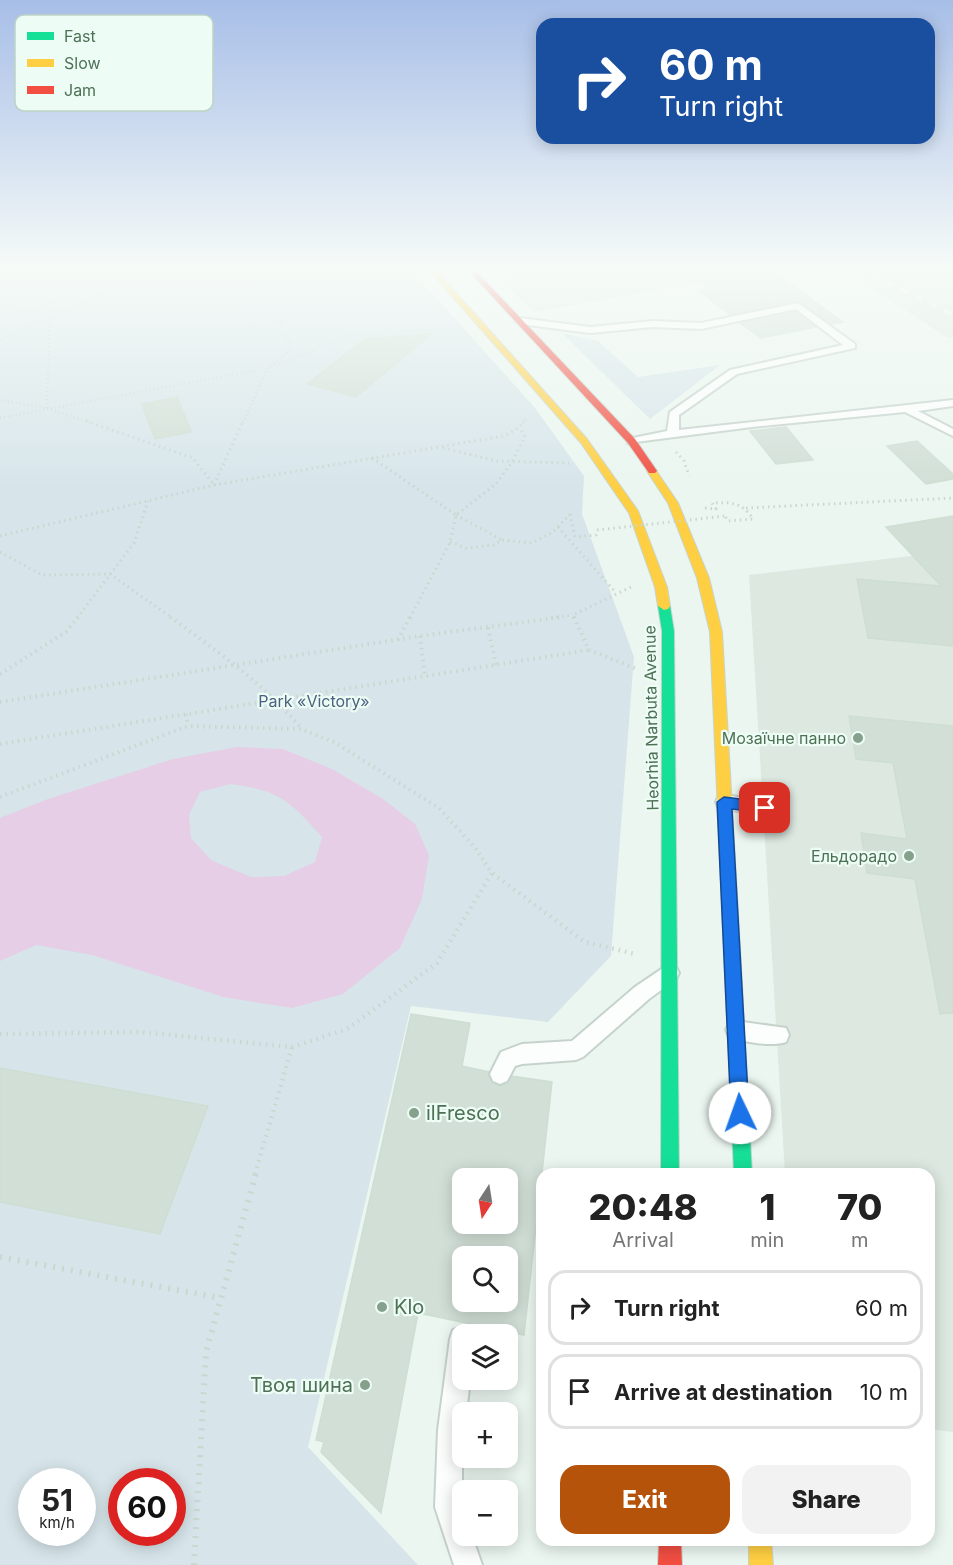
<!DOCTYPE html>
<html lang="en">
<head>
<meta charset="utf-8">
<style>
	body { margin:0; font-family:Inter,sans-serif; background:#f2f2f2; color:#222; height:100vh; display:flex; flex-direction:column; font-size:22px; white-space:nowrap }
	* { box-sizing:border-box; margin:0 }
	p { font-size:20px; color:#767676 }
	.icon { flex:none; width:33px; height:33px; fill:none; stroke:currentColor; stroke-width:2; stroke-linecap:round; stroke-linejoin:round }
	.map { position:relative; flex:1; overflow:hidden }
	.panel { position:absolute; left:536px; top:1168px; width:399px; height:378px; display:flex; flex-direction:column; background:#fff; border-radius:18px; box-shadow:0 3px 15px #0003 }
	.panel>* { flex:none }
	.top-card { position:absolute; left:536px; top:18px; width:399px; height:126px; border-radius:18px; box-shadow:0 3px 15px #0003; background:#1a4fa0; color:#fff; overflow:hidden }
	.needle { width:39px; rotate:192deg }
	.fabs { position:absolute; left:452px; top:1168px; display:grid; gap:12px }
	.fabs a { display:grid; place-items:center; width:66px; height:66px; border-radius:12px; background:#fff; box-shadow:0 3px 15px #0003; font-size:30px }
	.speed { position:absolute; left:18px; top:1468px; display:flex; gap:12px; font-size:30px; font-weight:700; text-align:center }
	.speed>* { display:grid; place-content:center; width:78px; height:78px; border-radius:50%; background:#fff; box-shadow:0 3px 15px #0003; line-height:1 }
	.speed small { font-size:15px; font-weight:400 }
	.speed .limit { border:9px solid #d22; background:#fff; color:#111 }
	.pin { position:absolute; display:grid; place-items:center; width:51px; height:51px; color:#fff; margin:-26px; border-radius:12px; box-shadow:0 3px 9px #0006 }
	.me { position:absolute; width:66px; margin:-33px; rotate:357deg; stroke-linejoin:round; filter:drop-shadow(0 0 4px #0008) }
	.turn { display:flex; align-items:center; gap:21px; height:126px; padding:0 24px; font-size:27px }
	.turn .icon { width:78px; height:78px; stroke-width:2.5 }
	.turn b { display:block; font-size:42px; line-height:51px }
	.eta { display:flex; justify-content:space-evenly; align-items:center; height:102px; text-align:center }
	.eta b { font-size:36px; font-weight:800; line-height:42px }
	.primary-button { display:flex; gap:12px; margin-top:auto; padding:12px 24px }
	.primary-button a { flex:1; height:69px; border-radius:18px; background:#b45309; color:#fff; font-size:24px; font-weight:800; line-height:69px; text-align:center }
	.primary-button a+a { background:#f2f2f2; color:#222 }
	ul { padding:0; list-style:none }
	li { display:flex; align-items:center; gap:18px; height:75px; margin:0 12px 9px; padding:0 12px; border:3px solid #e0e0e0; border-radius:18px }
	li div { flex:1 }
	li b { display:block; font-size:22px }
	li em { font-style:normal }
	.map>svg:first-child { display:block }
	.industrial { fill:#dce8e0 }
	.green { fill:#d7e5ea; fill-rule:evenodd }
	.water { fill:#e5cee6; fill-rule:evenodd }
	.building { fill:#d1dfd6; stroke:#ceded3; stroke-width:1.5; fill-rule:evenodd }
	.lines { fill:none; stroke-linecap:round; stroke-linejoin:round }
	.lane-casing { stroke:#c6d3cc; stroke-width:4 }
	.fast-casing { stroke:#c7d4cb; stroke-width:2 }
	.slow-casing { stroke:#c7d4cb; stroke-width:2 }
	.jam-casing { stroke:#c7d4cb; stroke-width:2 }
	.path-far4 { stroke:#cbd6cf; stroke-width:2; stroke-dasharray:1 3; stroke-linecap:butt }
	.path-far3 { stroke:#cbd6cf; stroke-width:3; stroke-dasharray:1.5 4; stroke-linecap:butt }
	.path-far2 { stroke:#cbd6cf; stroke-width:4; stroke-dasharray:1.5 4.5; stroke-linecap:butt }
	.path-far1 { stroke:#cbd6cf; stroke-width:4.5; stroke-dasharray:1.5 5; stroke-linecap:butt }
	.path { stroke:#cbd6cf; stroke-width:6; stroke-dasharray:2 7; stroke-linecap:butt }
	.lane { fill:#fcfefd; fill-rule:evenodd }
	.fast { fill:#16e098; fill-rule:evenodd }
	.slow { fill:#ffcf43; fill-rule:evenodd }
	.jam { fill:#f24e42; fill-rule:evenodd }
	.rail-casing { stroke:#e4e4e2; stroke-width:4.5 }
	.rail { stroke:#edfdf5; stroke-width:3; stroke-dasharray:8; stroke-linecap:butt }
	.path-bridge { stroke:#cbd6cf; stroke-width:3; stroke-dasharray:1.5 4; stroke-linecap:butt }
	.route { fill:#1a73e8; stroke:#114b97; stroke-width:1.5 }
	.poi-dot { fill:#85a08c; stroke:#edfdf5; stroke-width:2 }
	.labels { text-anchor:middle; dominant-baseline:central; stroke-width:4.5; stroke-linejoin:round; paint-order:stroke }
	.park-label { font-size:16px; fill:#4d6281; stroke:#edfdf5 }
	.street-label { font-size:16px; fill:#4e7156; stroke:#edfdf5 }
	.poi-label { font-size:16px; fill:#4e7156; stroke:#edfdf5; text-anchor:end }
	.near-poi-label { font-size:20px; fill:#4e7156; stroke:#edfdf5; text-anchor:start }
	.key { fill:#edfdf5; stroke:#bdd3c5; stroke-width:1.5 }
	.key-label { font-size:16px; fill:#4e7156 }
</style>
</head>
<body>
<div class="map">
<svg width="953" height="1565" viewBox="0 0 953 1565">
	<rect width="100%" height="100%" fill="#ebf6f0"/>
	<g class="industrial">
		<polygon points="486,268 779,268 535,312"/>
		<polygon points="833,268 953,268 953,337 948,338 842,269"/>
		<polygon points="953,551 953,1432 929,1429 928,1174 785,1174 749,575"/>
	</g>
	<g class="green">
		<path d="M 0,268 L 410,268 L 535,408 L 584,476 L 582,514 L 634,657 L 611,956 L 548,1022 L 411,1006 L 308,1447 L 418,1565 L 0,1565 ZM 32,1482 L 82,1482 L 82,1533 L 32,1533 ZM 122,1482 L 172,1482 L 172,1533 L 122,1533 Z"/>
		<polygon points="562,333 598,341 638,377 720,365 650,419"/>
	</g>
	<path class="water" d="M 237,747 L 283,749 L 332,769 L 383,799 L 415,824 L 429,855 L 422,899 L 400,948 L 343,994 L 292,1008 L 223,997 L 92,955 L 36,945 L 0,961 L 0,818 L 48,799 L 173,759 ZM 230,784 C 279,790 290,801 322,837 L 315,862 L 284,876 L 251,877 L 211,860 L 191,838 L 189,815 L 200,792 Z"/>
	<g class="building">
		<polygon points="680,268 768,268 843,322 832,324 798,301 730,315 699,291 709,289"/>
		<polygon points="795,311 816,327 761,338 740,323"/>
		<polygon points="431,334 356,397 307,384 365,339"/>
		<polygon points="177,397 191,432 155,439 142,404"/>
		<polygon points="786,427 813,460 776,464 750,431"/>
		<polygon points="917,441 953,474 953,479 926,484 887,446"/>
		<polygon points="953,516 953,646 868,638 857,579 941,586 886,527"/>
		<polygon points="849,716 953,726 953,1013 940,1014 915,879 867,873 861,833 907,839 893,763 856,759"/>
		<path d="M 411,1014 L 470,1023 L 462,1066 L 489,1072 L 492,1083 L 501,1086 L 508,1083 L 512,1076 L 552,1082 L 524,1335 L 418,1313 L 381,1513 L 321,1452 L 324,1442 L 316,1440 ZM 462,1179 L 507,1179 L 507,1224 L 462,1224 ZM 462,1257 L 507,1257 L 507,1302 L 462,1302 Z"/>
		<polygon points="0,1068 208,1106 160,1234 0,1202"/>
	</g>
	<g class="lines">
		<g class="lane-casing">
			<g id="lane">
				<polygon points="798,303 855,344 855,348 737,374 679,415 679,430 953,400 953,406 918,411 953,429 953,436 905,412 752,427 628,443 628,439 667,431 670,412 730,370 843,345 796,309 701,329 653,327 590,333 520,324 515,321 520,318 590,327 653,321 701,323"/>
				<polygon points="724,795 765,801 771,803 773,808 771,813 765,815 724,809 718,807 716,802 718,797"/>
				<polygon points="669,964 676,967 679,973 676,979 649,999 583,1057 576,1060 522,1064 515,1066 507,1081 500,1084 493,1081 490,1074 501,1052 522,1044 572,1041 635,987"/>
				<path d="M 736,1021 L 786,1028 L 789,1035 L 786,1042 C 771,1047 744,1042 729,1037 L 726,1030 L 729,1023 Z"/>
				<polygon points="462,1327 471,1330 473,1335 462,1335 462,1380 470,1380 466,1413 462,1413 462,1536 472,1536 482,1565 454,1565 435,1507 438,1430 450,1339 453,1330"/>
			</g>
		</g>
		<g class="fast-casing">
			<g id="fast">
				<polygon points="664,602 670,606 674,631 679,1174 661,1174 662,631 658,606"/>
				<polygon points="732,942 737,944 740,949 752,1174 734,1174 724,949 727,944"/>
			</g>
		</g>
		<g class="slow-casing">
			<g id="slow">
				<polygon points="427,268 434,268 587,439 638,511 667,587 670,606 668,609 664,610 658,606 655,587 629,513 581,443"/>
				<polygon points="652,468 655,469 678,503 709,578 722,632 740,949 737,954 732,956 727,954 724,949 710,632 697,578 668,503 647,471"/>
				<polygon points="749,1540 771,1540 773,1565 749,1565"/>
			</g>
		</g>
		<g class="jam-casing">
			<g id="jam">
				<polygon points="466,268 473,268 635,439 657,471 655,473 649,473 628,443"/>
				<polygon points="659,1540 681,1540 682,1565 658,1565"/>
			</g>
		</g>
		<g class="path-far4">
			<polyline points="0,270 4,268"/>
			<polyline points="0,305 49,315"/>
			<polyline points="0,340 157,268"/>
			<polyline points="0,400 47,408 91,423"/>
			<polyline points="47,408 51,268"/>
			<polyline points="0,418 268,368 353,334 451,329"/>
			<polyline points="243,423 268,368 291,349 268,285 274,268"/>
			<polyline points="523,423 528,417"/>
		</g>
		<g class="path-far3">
			<polyline points="86,421 193,458 214,485"/>
			<polyline points="443,448 497,461 569,463"/>
			<polyline points="676,452 684,461 689,476"/>
			<polyline points="372,458 456,515"/>
			<polyline points="214,485 243,421"/>
			<path d="M 705,508 L 716,509 L 712,503 C 731,502 742,502 753,519 L 728,521 L 725,516"/>
			<polyline points="746,508 953,498"/>
			<polyline points="570,514 575,537 596,535 597,530"/>
			<polyline points="456,515 502,540"/>
			<polyline points="558,527 616,593"/>
			<polyline points="0,536 214,485 504,436 520,427 524,421"/>
			<polyline points="450,542 466,548 494,545 502,540 531,543 552,533 570,514"/>
			<polyline points="0,552 42,575 110,574 172,618"/>
			<polyline points="77,618 134,543 148,501"/>
			<polyline points="410,618 450,542 456,515 496,484 512,462 525,437 520,427"/>
			<polyline points="551,618 573,615"/>
			<polyline points="574,618 573,615 631,587"/>
		</g>
		<g class="path-far2">
			<path d="M 170,617 C 217,651 263,683 301,728"/>
			<polyline points="574,617 589,650 637,669"/>
			<polyline points="488,628 496,665"/>
			<polyline points="420,636 425,676"/>
			<polyline points="398,640 410,617"/>
			<polyline points="0,674 66,632 78,617"/>
			<polyline points="0,702 420,636 562,617"/>
			<polyline points="186,714 188,726"/>
			<polyline points="0,744 589,650"/>
			<polyline points="0,797 188,726 301,729 334,742 439,808 476,849 486,864"/>
		</g>
		<g class="path-far1">
			<polyline points="485,863 492,873 585,942 635,954"/>
			<polyline points="0,1034 140,1032 292,1047 347,1029 437,963 492,873"/>
			<polyline points="255,1174 292,1047"/>
		</g>
		<g class="path">
			<polyline points="0,1257 220,1298"/>
			<polyline points="194,1565 206,1352 256,1173"/>
		</g>
		<use href="#lane" class="lane"/>
		<use href="#fast" class="fast"/>
		<use href="#slow" class="slow"/>
		<use href="#jam" class="jam"/>
		<g class="rail-casing">
			<polyline id="rail" points="858,268 953,315"/>
		</g>
		<use href="#rail" class="rail"/>
		<polyline class="path-bridge" points="597,530 725,516"/>
	</g>
	<linearGradient id="sky" x2="0" y2="1"><stop stop-color="#a7bee7"/><stop offset="0.55" stop-color="#f6fbf8"/><stop offset="1" stop-color="#f6fbf8" stop-opacity="0"/></linearGradient>
	<rect width="953" height="487" fill="url(#sky)"/>
	<polygon class="route" points="724,797 765,802 772,808 765,813 732,809 749,1113 746,1119 740,1122 734,1119 731,1113 717,802"/>
	<g class="poi-dot">
		<circle cx="858" cy="738" r="6"/>
		<circle cx="909" cy="856" r="6"/>
		<circle cx="414" cy="1113" r="6"/>
		<circle cx="382" cy="1307" r="6"/>
		<circle cx="365" cy="1385" r="6"/>
	</g>
	<g class="labels">
		<g class="park-label">
			<text x="314" y="701">Park «Victory»</text>
		</g>
		<g class="street-label">
			<text transform="translate(651 718) rotate(-91)">Heorhia Narbuta Avenue</text>
		</g>
		<g class="poi-label">
			<text x="846" y="738">Мозаїчне панно</text>
			<text x="897" y="856">Ельдорадо</text>
		</g>
		<g class="near-poi-label">
			<text x="426" y="1113">ilFresco</text>
			<text x="394" y="1307">Klo</text>
			<text x="353" y="1385" text-anchor="end">Твоя шина</text>
		</g>
	</g>
	<rect x="15" y="15" width="198" height="96" rx="9" class="key"/>
	<rect x="27" y="32" width="27" height="8" fill="#16e098"/>
	<rect x="27" y="59" width="27" height="8" fill="#ffcf43"/>
	<rect x="27" y="86" width="27" height="8" fill="#f24e42"/>
	<g class="key-label">
		<text x="64" y="42">Fast</text>
		<text x="64" y="69">Slow</text>
		<text x="64" y="96">Jam</text>
	</g>
</svg>
<div class="fabs">
<a><svg class="needle" viewBox="-14 -14 28 28"><path d="M0-13l5 13h-10z" fill="#e53935"/><path d="M0 13l5-13h-10z" fill="#767676"/></svg></a>
<a><svg class="icon" aria-label="search" viewBox="0 0 24 24"><circle cx="10" cy="10" r="6"/><path d="M15 15l6 6"/></svg></a>
<a><svg class="icon" aria-label="layers" viewBox="0 0 24 24"><path d="M12 4l9 5-9 5-9-5zM3 14l9 5 9-5"/></svg></a>
<a>+</a>
<a>−</a>
</div>
<div class="speed"><div>51<small>km/h</small></div><div class="limit">60</div></div>
<div class="pin" style="left:765px;top:808px;background:#d93025"><svg class="icon" aria-label="arrive" viewBox="0 0 24 24"><path d="M6 21V4h12l-3 4 3 4H6"/></svg></div>
<svg class="me" style="left:740px;top:1113px" viewBox="-20 -20 40 40"><circle r="19" fill="#fff"/><path d="M0-13L10 11 0 6-10 11z" fill="#1a73e8"/></svg>
<div class="top-card">
<div class="turn"><svg class="icon" aria-label="right" viewBox="0 0 24 24"><path d="M7 20v-9h11M14 6l5 5-5 5"/></svg><div><b>60 m</b>Turn right</div></div>
</div>
<section class="panel">
<div class="eta">
<div><b>20:48</b><p>Arrival</p></div>
<div><b>1</b><p>min</p></div>
<div><b>70</b><p>m</p></div>
</div>
<ul>
<li><svg class="icon" aria-label="right" viewBox="0 0 24 24"><path d="M7 20v-9h11M14 6l5 5-5 5"/></svg><div><b>Turn right</b></div><em>60 m</em></li>
<li><svg class="icon" aria-label="arrive" viewBox="0 0 24 24"><path d="M6 21V4h12l-3 4 3 4H6"/></svg><div><b>Arrive at destination</b></div><em>10 m</em></li>
</ul>
<div class="primary-button"><a>Exit</a><a>Share</a></div>
</section>
</div>
</body>
</html>
